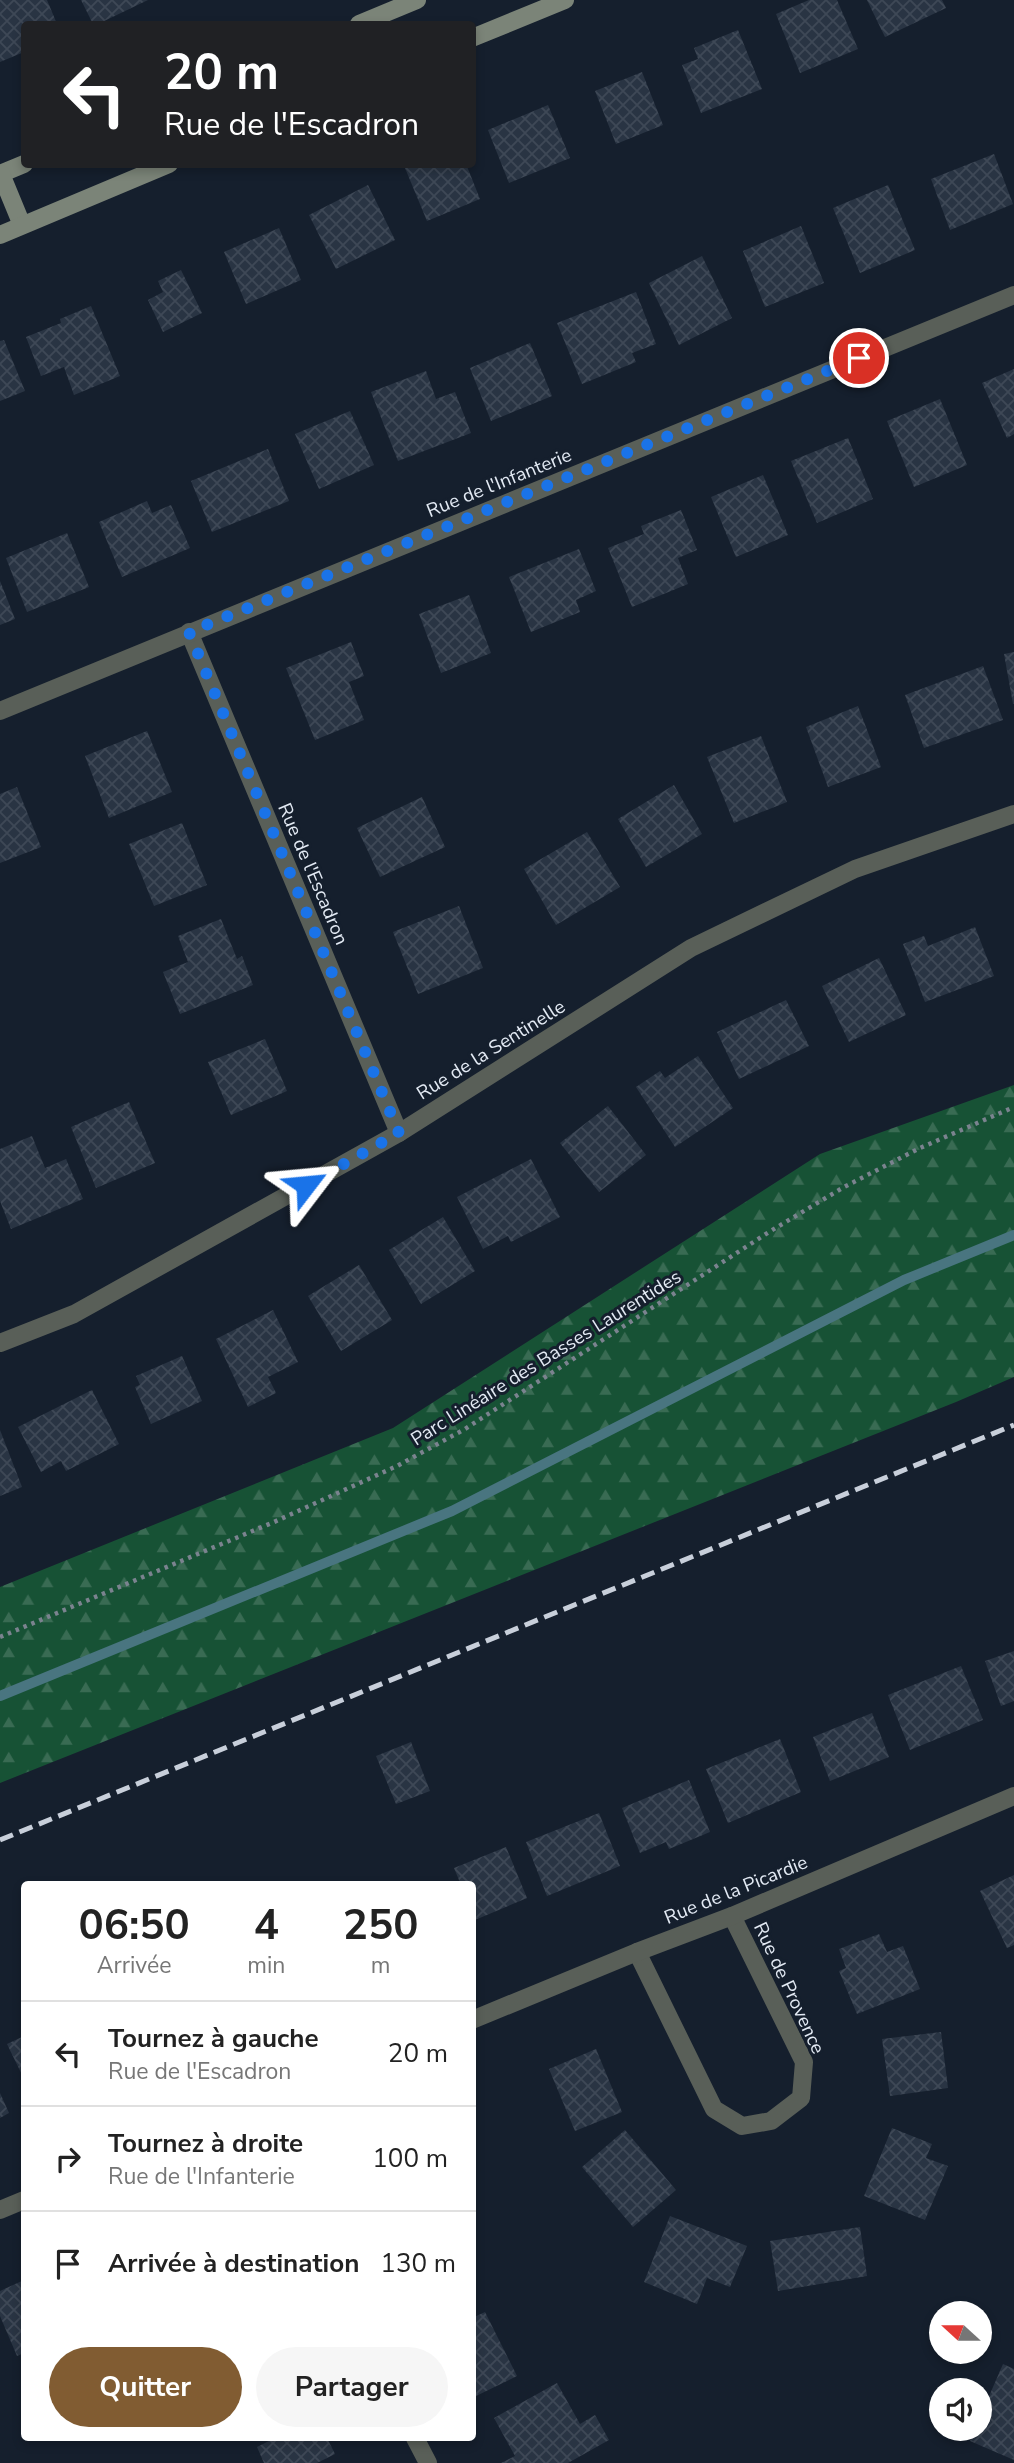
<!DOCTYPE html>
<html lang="fr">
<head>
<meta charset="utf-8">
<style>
	body { margin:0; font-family:"Nunito Sans",sans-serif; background:#f6f6f6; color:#222; height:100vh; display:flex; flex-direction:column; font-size:26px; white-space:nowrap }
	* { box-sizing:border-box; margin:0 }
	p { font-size:23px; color:#767676 }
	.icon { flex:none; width:38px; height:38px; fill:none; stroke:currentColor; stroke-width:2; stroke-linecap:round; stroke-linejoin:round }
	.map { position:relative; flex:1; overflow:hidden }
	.side { position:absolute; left:21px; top:1881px; width:455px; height:560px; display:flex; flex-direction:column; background:#fff; border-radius:7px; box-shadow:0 4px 10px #0003 }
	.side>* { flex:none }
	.top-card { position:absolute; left:21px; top:21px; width:455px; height:147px; border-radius:7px; box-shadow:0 4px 10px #0003; background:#202124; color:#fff; overflow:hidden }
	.needle { width:46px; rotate:291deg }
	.tools { position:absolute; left:929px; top:2301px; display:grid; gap:14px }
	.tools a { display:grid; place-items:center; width:63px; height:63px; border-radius:50%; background:#fff; box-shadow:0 4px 10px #0003; font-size:35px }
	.pin { position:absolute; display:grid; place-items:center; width:60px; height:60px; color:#fff; margin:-30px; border:4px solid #fff; border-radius:50%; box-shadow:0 2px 7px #0007 }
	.me { position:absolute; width:77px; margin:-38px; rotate:61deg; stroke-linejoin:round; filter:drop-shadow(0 0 5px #0008) }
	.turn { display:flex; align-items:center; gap:24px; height:147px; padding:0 28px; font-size:32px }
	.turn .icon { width:91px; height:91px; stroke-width:2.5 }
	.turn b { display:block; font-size:49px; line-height:60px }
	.eta { display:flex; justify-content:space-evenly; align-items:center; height:119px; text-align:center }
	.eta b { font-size:42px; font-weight:700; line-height:49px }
	.primary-button { display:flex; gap:14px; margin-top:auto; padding:14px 28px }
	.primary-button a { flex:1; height:80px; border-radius:42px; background:#815c32; color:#fff; font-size:28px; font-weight:700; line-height:80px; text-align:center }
	.primary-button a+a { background:#f6f6f6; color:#222 }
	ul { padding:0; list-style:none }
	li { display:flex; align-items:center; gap:21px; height:105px; padding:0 28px; border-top:2px solid #e0e0e0 }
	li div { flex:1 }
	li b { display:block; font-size:26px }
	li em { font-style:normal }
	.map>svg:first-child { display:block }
	.forest { fill:url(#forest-firs) }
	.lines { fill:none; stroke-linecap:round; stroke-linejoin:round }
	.stream { stroke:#497580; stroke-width:10 }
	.building { fill:url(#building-cross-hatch) }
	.path { stroke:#7b838f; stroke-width:4.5; stroke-dasharray:3.5 5; stroke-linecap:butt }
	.street { stroke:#595f58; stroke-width:18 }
	.secondary { stroke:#7b8478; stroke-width:18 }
	.rail { stroke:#c8cfda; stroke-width:5; stroke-dasharray:14 7; stroke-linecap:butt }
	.route { stroke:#1a73e8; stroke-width:12; stroke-dasharray:0 21.6 }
	.labels { text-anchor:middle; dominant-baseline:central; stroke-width:6; stroke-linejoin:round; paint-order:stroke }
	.street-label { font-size:19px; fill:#e3eaf4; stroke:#151f2d }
</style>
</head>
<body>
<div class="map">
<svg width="1014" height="2463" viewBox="0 0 1014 2463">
	<defs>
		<pattern id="forest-firs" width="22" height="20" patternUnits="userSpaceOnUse" patternTransform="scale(1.75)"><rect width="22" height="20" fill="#175235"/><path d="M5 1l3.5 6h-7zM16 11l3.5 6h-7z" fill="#396b53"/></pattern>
		<pattern id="building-cross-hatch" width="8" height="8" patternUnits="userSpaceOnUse" patternTransform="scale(1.75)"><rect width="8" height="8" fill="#293443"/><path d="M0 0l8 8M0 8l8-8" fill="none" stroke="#3e4856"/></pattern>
	</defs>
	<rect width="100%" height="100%" fill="#151f2d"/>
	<polygon class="forest" points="1014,1085 1014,1377 956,1402 0,1783 0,1587 393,1428 820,1154"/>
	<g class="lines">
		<polyline class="stream" points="0,1696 452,1511 904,1280 1014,1235"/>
	</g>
	<g class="building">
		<polygon points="0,0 47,0 57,24 24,24 24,52 0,62"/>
		<polygon points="81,0 148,0 98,24 93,24"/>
		<polygon points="809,0 837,0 858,49 800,73 776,14"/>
		<polygon points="867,0 942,0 946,8 885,37"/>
		<polygon points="738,30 762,89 701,113 682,65 698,59 694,48"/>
		<polygon points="642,72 663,125 616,144 595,91"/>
		<polygon points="548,105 570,158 509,183 488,130"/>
		<polygon points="994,154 1013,204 950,230 931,179"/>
		<polygon points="415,164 466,164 480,199 427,221 405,168"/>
		<polygon points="368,185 395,240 336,269 309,215"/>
		<polygon points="888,185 915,250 860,273 833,208"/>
		<polygon points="801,226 824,283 765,307 743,251"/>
		<polygon points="279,228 301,280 246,304 224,252"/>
		<polygon points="702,256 732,318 679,345 649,283"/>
		<polygon points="181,270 202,313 163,332 148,300 163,292 158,281"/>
		<polygon points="636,292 656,344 632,353 636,362 582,384 557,323"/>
		<polygon points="91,306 120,376 74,395 64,367 41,376 26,337 61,323 60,319"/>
		<polygon points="4,340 25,391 0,401 0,341"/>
		<polygon points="530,343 552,396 491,421 470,368"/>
		<polygon points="1014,369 1014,434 1007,438 982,383"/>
		<polygon points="426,371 436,399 455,392 471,433 398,461 371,392"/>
		<polygon points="940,399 967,465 914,487 887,421"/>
		<polygon points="350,411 374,465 319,489 295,434"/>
		<polygon points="848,438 873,499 817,523 791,461"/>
		<polygon points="268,449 289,501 212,532 191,481"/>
		<polygon points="763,475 788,535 736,557 711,497"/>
		<polygon points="147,501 152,513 171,505 190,548 122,577 99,522"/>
		<polygon points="681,510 697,550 678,558 688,584 632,607 608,548 644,534 641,526"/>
		<polygon points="67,533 89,587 27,612 6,558"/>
		<polygon points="579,549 596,591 576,600 580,612 531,632 509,577"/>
		<polygon points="0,581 15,619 0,625"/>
		<polygon points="469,595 491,653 441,673 419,614"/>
		<polygon points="351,642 364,676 349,682 364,720 315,740 286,668"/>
		<polygon points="1014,652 1014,704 1013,704 1004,654"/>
		<polygon points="983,666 1003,720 924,748 905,695"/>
		<polygon points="858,706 881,767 828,787 806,727"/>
		<polygon points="147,731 172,792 109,818 85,756"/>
		<polygon points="761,736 787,802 734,823 707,757"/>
		<polygon points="674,785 702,834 646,867 618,819"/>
		<polygon points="17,787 41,847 0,863 0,794"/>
		<polygon points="422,797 445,847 380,877 357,828"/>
		<polygon points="182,823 207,885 154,906 129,844"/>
		<polygon points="587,832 620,887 556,925 524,869"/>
		<polygon points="459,906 483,968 418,994 393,932"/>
		<polygon points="221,919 237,959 242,956 253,985 180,1014 163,972 188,962 178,936"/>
		<polygon points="975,927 994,976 925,1002 903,944 924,936 928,946"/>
		<polygon points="879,958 906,1015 849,1042 822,986"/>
		<polygon points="786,1000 809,1046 739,1079 717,1032"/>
		<polygon points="265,1039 287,1091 231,1115 208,1062"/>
		<polygon points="698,1056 733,1108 675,1147 636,1087 660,1071 665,1078"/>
		<polygon points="129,1102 155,1163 96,1188 71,1127"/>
		<polygon points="608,1106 646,1155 599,1192 560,1143"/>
		<polygon points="32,1136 45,1168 66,1159 83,1199 11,1229 0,1201 0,1149"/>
		<polygon points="531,1159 560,1217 511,1242 508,1236 483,1249 457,1197"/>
		<polygon points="443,1217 475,1271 421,1304 389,1250"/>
		<polygon points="359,1265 392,1320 341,1351 308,1296"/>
		<polygon points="273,1310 298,1362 268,1377 276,1393 248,1407 216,1339"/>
		<polygon points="182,1356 202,1401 151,1424 135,1387 140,1385 136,1376"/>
		<polygon points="92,1390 119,1444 66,1471 61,1461 41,1472 18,1427"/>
		<polygon points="0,1430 22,1487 0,1496"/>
		<polygon points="1014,1651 1014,1701 1001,1706 985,1661"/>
		<polygon points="961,1666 983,1720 910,1750 888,1695"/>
		<polygon points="872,1713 889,1757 830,1781 813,1737"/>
		<polygon points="780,1739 801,1792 728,1823 706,1769"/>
		<polygon points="411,1742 430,1791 396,1804 376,1756"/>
		<polygon points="689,1780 710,1832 669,1849 666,1842 640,1853 622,1808"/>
		<polygon points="599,1813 620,1866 547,1896 526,1842"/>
		<polygon points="506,1847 527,1898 475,1920 472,1913 472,1885 461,1885 454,1868"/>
		<polygon points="1014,1875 1014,1945 1007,1948 980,1891"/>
		<polygon points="879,1934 887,1952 903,1946 920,1989 857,2014 839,1971 846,1968 839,1949"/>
		<polygon points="941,2032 948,2088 890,2096 882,2039"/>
		<polygon points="24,2036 24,2079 7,2044"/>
		<polygon points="596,2049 622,2112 575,2131 549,2069"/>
		<polygon points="0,2093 9,2113 0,2118"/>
		<polygon points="892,2128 932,2144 926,2158 948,2166 925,2220 864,2196"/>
		<polygon points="625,2130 676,2190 633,2227 582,2167"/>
		<polygon points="670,2216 747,2246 730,2287 707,2278 697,2304 644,2282"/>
		<polygon points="860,2227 867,2276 778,2291 770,2241"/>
		<polygon points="24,2280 24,2353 17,2356 0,2316 0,2291"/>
		<polygon points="485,2312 517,2376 474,2397 472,2318"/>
		<polygon points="1003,2364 1014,2369 1014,2460 970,2441 975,2429 980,2429 980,2417"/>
		<polygon points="557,2383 580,2424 595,2415 609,2440 568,2463 501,2463 515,2456 494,2418"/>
		<polygon points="275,2438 327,2438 335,2454 317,2463 264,2463 257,2447"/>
	</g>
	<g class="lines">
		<polyline class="path" points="0,1637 274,1522 397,1466 465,1429 769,1232 844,1187 920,1148 1014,1107"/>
		<g class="street">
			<polyline points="189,632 399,1133"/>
			<polyline points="0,711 1014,295"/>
			<polyline points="0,1343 74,1314 399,1133 691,948 855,869 1014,814"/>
			<polyline points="637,1952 714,2109 742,2126 771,2121 801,2098 804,2062 732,1916"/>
			<polyline points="472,2020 637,1952 732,1916 1014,1796"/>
			<polyline points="0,2210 24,2200"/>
			<polyline points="415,2438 428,2463"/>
		</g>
		<g class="secondary">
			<polyline points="359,24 417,0"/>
			<polyline points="472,38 565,0"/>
			<polyline points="0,174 24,164"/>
			<polyline points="1,174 22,225"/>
			<polyline points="0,235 169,164"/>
		</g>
		<polyline class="rail" points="0,1840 1014,1425"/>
	</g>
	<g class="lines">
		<polyline class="route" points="306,1185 399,1133 189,632 859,358"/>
	</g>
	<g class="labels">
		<g class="street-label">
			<text transform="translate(499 483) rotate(-22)">Rue de l'Infanterie</text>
			<text transform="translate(313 874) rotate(67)">Rue de l'Escadron</text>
			<text transform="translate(491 1050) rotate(-32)">Rue de la Sentinelle</text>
			<text transform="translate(546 1358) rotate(-32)">Parc Linéaire des Basses Laurentides</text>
			<text transform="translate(736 1890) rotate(-22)">Rue de la Picardie</text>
			<text transform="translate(789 1988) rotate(65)">Rue de Provence</text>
		</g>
	</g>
</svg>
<div class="tools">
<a><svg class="needle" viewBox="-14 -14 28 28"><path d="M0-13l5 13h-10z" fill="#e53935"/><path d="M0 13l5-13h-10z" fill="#767676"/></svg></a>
<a><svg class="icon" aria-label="sound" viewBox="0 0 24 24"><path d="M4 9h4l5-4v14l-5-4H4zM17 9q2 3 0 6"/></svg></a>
</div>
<div class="pin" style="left:859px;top:358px;background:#d93025"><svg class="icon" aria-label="arrive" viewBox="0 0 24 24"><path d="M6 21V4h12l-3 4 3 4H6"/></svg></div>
<svg class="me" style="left:306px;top:1185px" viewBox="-20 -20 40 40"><path d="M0-17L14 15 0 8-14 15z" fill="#1a73e8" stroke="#fff" stroke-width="4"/></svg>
<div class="top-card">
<div class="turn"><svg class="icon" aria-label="left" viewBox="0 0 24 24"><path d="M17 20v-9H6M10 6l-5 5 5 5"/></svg><div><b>20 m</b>Rue de l'Escadron</div></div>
</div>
<section class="side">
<div class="eta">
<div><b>06:50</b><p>Arrivée</p></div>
<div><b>4</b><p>min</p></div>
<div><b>250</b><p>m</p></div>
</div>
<ul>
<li><svg class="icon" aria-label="left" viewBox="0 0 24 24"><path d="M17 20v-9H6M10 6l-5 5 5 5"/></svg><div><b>Tournez à gauche</b><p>Rue de l'Escadron</p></div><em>20 m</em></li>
<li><svg class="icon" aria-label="right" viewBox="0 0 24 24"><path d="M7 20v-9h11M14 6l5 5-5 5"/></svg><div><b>Tournez à droite</b><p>Rue de l'Infanterie</p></div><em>100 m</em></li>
<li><svg class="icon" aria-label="arrive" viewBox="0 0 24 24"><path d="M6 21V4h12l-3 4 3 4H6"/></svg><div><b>Arrivée à destination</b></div><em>130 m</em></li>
</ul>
<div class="primary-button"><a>Quitter</a><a>Partager</a></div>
</section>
</div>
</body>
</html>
